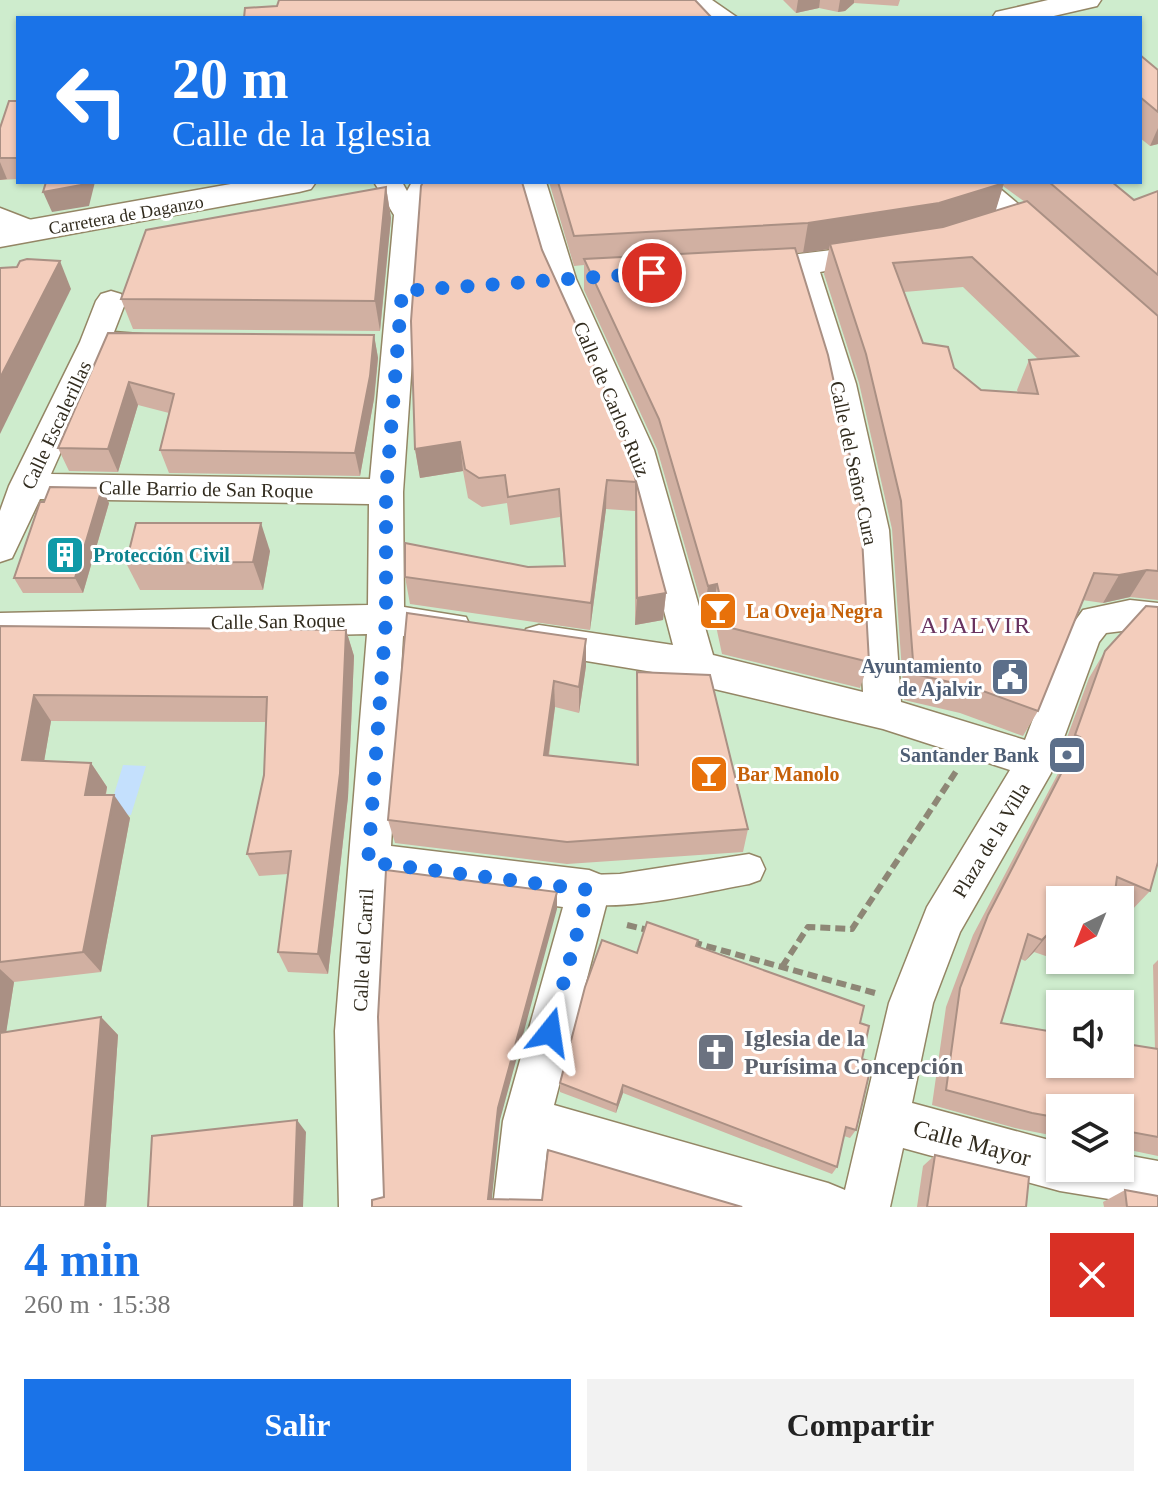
<!DOCTYPE html>
<html lang="es">
<head>
<meta charset="utf-8">
<style>
	body { margin:0; font-family:Georgia,serif; background:#f2f2f2; color:#222; height:100vh; display:flex; flex-direction:column; font-size:30px; white-space:nowrap }
	* { box-sizing:border-box; margin:0 }
	p { font-size:26px; color:#767676 }
	.icon { flex:none; width:44px; height:44px; fill:none; stroke:currentColor; stroke-width:2; stroke-linecap:round; stroke-linejoin:round }
	.map { position:relative; height:1207px; overflow:hidden }
	.sheet { display:flex; flex-direction:column; background:#fff; flex:1 }
	.sheet>* { flex:none }
	.top-card { position:absolute; left:16px; top:16px; width:1126px; height:168px; border-radius:0px; box-shadow:0 2px 6px #0004; background:#1a73e8; color:#fff; overflow:hidden }
	.needle { width:52px; rotate:223deg }
	.buttons { position:absolute; left:1046px; top:886px; display:grid; gap:16px }
	.buttons a { display:grid; place-items:center; width:88px; height:88px; border-radius:0px; background:#fff; box-shadow:0 2px 6px #0004; font-size:40px }
	.pin { position:absolute; display:grid; place-items:center; width:68px; height:68px; color:#fff; margin:-34px; border:4px solid #fff; border-radius:50%; box-shadow:0 2px 8px #0007 }
	.me { position:absolute; width:88px; margin:-44px; rotate:15deg; stroke-linejoin:round; filter:drop-shadow(0 0 6px #0008) }
	.turn { display:flex; align-items:center; gap:28px; height:168px; padding:0 24px; font-size:36px }
	.turn .icon { width:104px; height:104px; stroke-width:2.5 }
	.turn b { display:block; font-size:56px; line-height:68px }
	.round { display:grid; place-items:center; flex:none; width:84px; height:84px; border-radius:0px; background:#f2f2f2 }
	.headline { display:flex; align-items:center; justify-content:space-between; height:136px; padding:0 24px }
	h1 { font-size:48px; font-weight:700; line-height:60px; color:#1a73e8 }
	.primary-button { display:flex; gap:16px; margin-top:auto; padding:16px 24px }
	.primary-button a { flex:1; height:92px; border-radius:0px; background:#1a73e8; color:#fff; font-size:32px; font-weight:700; line-height:92px; text-align:center }
	.primary-button a+a { background:#f2f2f2; color:#222 }
	.map>svg:first-child { display:block }
	.green { fill:#ceeccd; fill-rule:evenodd }
	.water { fill:#c4e0fd }
	.lines { fill:none; stroke-linecap:round; stroke-linejoin:round }
	.pedestrian-casing { stroke:#948665; stroke-width:3 }
	.minor-casing { stroke:#948665; stroke-width:3 }
	.tertiary-casing { stroke:#948665; stroke-width:3 }
	.path { stroke:#8e8776; stroke-width:6; stroke-dasharray:10 5; stroke-linecap:butt }
	.pedestrian { fill:#fff; fill-rule:evenodd }
	.minor { fill:#fff; fill-rule:evenodd }
	.tertiary { fill:#fff; fill-rule:evenodd }
	.wall { fill:#d1b0a2; fill-rule:evenodd }
	.shaded-wall { fill:#aa9084 }
	.building { fill:#f3cdbc; stroke:#aa9084; stroke-width:2; fill-rule:evenodd }
	.route { stroke:#1a73e8; stroke-width:14; stroke-dasharray:0 25.2 }
	.labels { text-anchor:middle; dominant-baseline:central; stroke-width:6; stroke-linejoin:round; paint-order:stroke }
	.far-street-label { font-size:18px; fill:#322c1f; stroke:#fff }
	.street-label { font-size:20px; fill:#322c1f; stroke:#fff }
	.culture-label { font-size:20px; font-weight:bold; fill:#0d838f; stroke:#fff; text-anchor:start }
	.food-label { font-size:20px; font-weight:bold; fill:#c56008; stroke:#fff; text-anchor:start }
	.service-label { font-size:20px; font-weight:bold; fill:#4e5e75; stroke:#fff; text-anchor:end }
	.quarter-label { font-size:24px; letter-spacing:2px; fill:#68325f; stroke:#fff }
	.near-worship-label { font-size:24px; font-weight:bold; fill:#5b616d; stroke:#fff; text-anchor:start }
	.near-street-label { font-size:24px; fill:#322c1f; stroke:#fff }
</style>
</head>
<body>
<div class="map">
<svg width="1158" height="1207" viewBox="0 0 1158 1207">
	<rect width="100%" height="100%" fill="#fef5e0"/>
	<path class="green" d="M 0,0 L 1158,0 L 1158,1207 L 0,1207 ZM 18,18 L 1140,18 L 1140,182 L 18,182 ZM 1060,900 L 1120,900 L 1120,960 L 1060,960 ZM 1060,1004 L 1120,1004 L 1120,1064 L 1060,1064 ZM 1060,1108 L 1120,1108 L 1120,1168 L 1060,1168 Z"/>
	<polygon class="water" points="123,765 146,766 131,815 108,814"/>
	<g class="lines">
		<g class="pedestrian-casing">
			<path id="pedestrian" d="M 749,854 L 760,858 L 765,869 L 760,880 L 749,884 C 708,891 613,915 577,901 L 573,890 L 577,879 L 589,875 L 620,874 Z"/>
		</g>
		<g class="minor-casing">
			<g id="minor">
				<polygon points="684,0 712,0 738,18 709,18"/>
				<polygon points="374,182 402,182 407,191 412,182 440,182 422,215 403,492 404,607 466,617 471,628 466,639 453,643 403,636 391,846 589,870 604,876 610,890 554,1105 828,1183 845,1190 889,1003 927,907 1010,770 883,729 710,688 689,678 526,651 521,640 526,629 539,625 673,645 622,450 546,279 518,182 546,182 576,279 654,450 713,655 863,692 855,530 824,384 792,275 750,277 740,275 736,268 740,261 874,245 884,248 888,254 884,260 820,272 856,384 889,530 901,702 1025,740 1065,635 1083,610 1130,600 1158,603 1158,633 1130,630 1106,633 1099,642 1051,773 960,932 933,1003 912,1103 1060,1143 1060,1168 1120,1168 1120,1154 1158,1161 1158,1207 1060,1191 903,1148 890,1207 743,1207 547,1150 541,1207 493,1207 503,1121 563,907 389,884 381,1031 387,1207 339,1207 335,1031 367,634 0,643 0,613 368,605 369,504 40,499 12,558 0,562 0,511 9,486 80,342 96,301 101,294 111,291 121,294 126,301 114,332 164,336 168,343 164,350 153,353 105,353 51,474 370,479 394,215"/>
				<polygon points="961,182 992,182 1060,239 1056,245 1046,248 1036,245"/>
				<polygon points="0,208 44,225 48,231 44,237 34,240 0,227"/>
			</g>
		</g>
		<g class="tertiary-casing">
			<g id="tertiary">
				<polygon points="1048,0 1101,0 1097,6 1045,18 992,18 996,12"/>
				<polygon points="242,182 316,182 311,189 299,192 0,247 0,225"/>
			</g>
		</g>
		<g class="path">
			<polyline points="627,925 648,930"/>
			<polyline points="692,942 875,993"/>
			<polyline points="782,967 808,927 852,929 957,770"/>
		</g>
		<use href="#pedestrian" class="pedestrian"/>
		<use href="#minor" class="minor"/>
		<use href="#tertiary" class="tertiary"/>
	</g>
	<g class="wall">
		<polygon points="783,0 900,0 898,6 854,3 845,11 838,12 819,8 796,13"/>
		<polygon points="1140,55 1158,70 1158,144 1150,146 1140,138"/>
		<polygon points="18,101 18,179 0,180 0,128"/>
		<path d="M 549,182 L 1112,182 L 1134,200 L 1158,191 L 1158,600 L 1130,597 L 1103,603 L 1082,600 L 1038,711 L 1023,736 L 960,713 L 904,700 L 892,529 L 859,383 L 824,274 L 829,249 L 797,253 L 869,662 L 860,688 L 722,654 L 713,612 L 704,613 L 657,449 L 584,290 L 584,265 L 574,266 ZM 1003,186 L 1025,202 L 995,211 ZM 963,287 L 1038,359 L 1029,360 L 1017,390 L 1018,393 L 981,390 L 923,343 L 904,292 Z"/>
		<polygon points="386,187 391,218 380,331 133,329 121,299"/>
		<polygon points="542,250 620,422 666,593 663,620 635,625 635,511 606,509 590,630 410,604 405,577 528,567 564,566 560,517 510,525 507,503 482,507 468,498 463,471 420,478 415,449"/>
		<polygon points="108,333 374,335 378,358 374,399 360,476 169,473 160,450 169,413 138,405 118,472 69,471 58,448"/>
		<polygon points="44,502 109,503 83,593 23,593 14,578"/>
		<polygon points="270,551 263,590 140,590 126,563"/>
		<polygon points="407,613 586,666 579,713 555,707 549,756 636,764 636,698 637,672 748,829 743,852 567,864 395,843 388,820"/>
		<polygon points="0,626 346,630 354,656 348,797 328,974 288,972 278,952 288,874 259,876 247,854 264,775 266,722 51,721 44,761 91,763 107,787 106,795 130,818 101,972 14,982 6,1032 101,1017 118,1035 106,1207 0,1207"/>
		<polygon points="1105,651 1150,891 1130,912 1120,908 1120,900 1060,900 1060,960 1097,960 1087,970 1034,952 1025,961 1021,959 1001,1023 1155,1049 1153,965 1158,960 1158,1156 1120,1148 1120,1108 1060,1108 1060,1137 1015,1128 932,1105 946,1007 973,935 1064,762 1059,759 1089,678"/>
		<polygon points="697,947 860,1023 862,1059 856,1130 850,1138 844,1136 837,1167 832,1174 623,1093 616,1113 560,1092 560,1083 637,953"/>
		<polygon points="935,1155 1026,1207 917,1207 923,1166"/>
		<polygon points="1125,1190 1158,1207 1104,1207 1103,1202"/>
	</g>
	<g class="shaded-wall">
		<polygon points="798,0 820,0 819,8 796,13"/>
		<polygon points="840,0 854,0 854,3 845,11 838,12"/>
		<polygon points="1158,128 1158,144 1150,146"/>
		<polygon points="0,162 7,179 0,180"/>
		<polygon points="82,182 95,182 89,206 52,212 43,192"/>
		<polygon points="1004,183 995,213 930,233 830,244 829,249 803,253 808,223"/>
		<polygon points="386,187 391,218 380,331 375,301"/>
		<polygon points="60,261 71,289 0,434 0,378"/>
		<polygon points="374,335 378,358 374,399 360,476 355,453"/>
		<polygon points="129,382 138,405 118,472 108,449"/>
		<polygon points="460,442 463,471 420,478 415,449"/>
		<polygon points="607,480 606,509 590,630 591,603"/>
		<polygon points="102,488 109,503 83,593 75,578"/>
		<polygon points="261,523 270,551 263,590 253,562"/>
		<polygon points="1147,570 1130,597 1103,603 1119,575"/>
		<polygon points="717,584 713,612 704,613 708,586"/>
		<polygon points="666,593 663,620 635,625 637,598"/>
		<polygon points="346,630 354,656 348,797 328,974 318,954"/>
		<polygon points="586,639 586,666 579,713 579,687"/>
		<polygon points="554,681 555,707 545,780 544,755"/>
		<polygon points="34,695 51,721 40,785 22,760"/>
		<polygon points="91,763 107,787 101,818 85,795"/>
		<polygon points="114,795 130,818 101,972 83,952"/>
		<polygon points="557,892 557,909 500,1120 491,1207 488,1199 498,1108"/>
		<polygon points="1050,932 1034,952 1025,961 1042,940"/>
		<polygon points="0,969 14,982 3,1053 0,1051"/>
		<polygon points="101,1017 118,1035 106,1207 85,1207"/>
		<polygon points="623,1085 623,1093 616,1113 617,1105"/>
		<polygon points="297,1120 306,1132 303,1207 294,1207"/>
	</g>
	<g class="building">
		<polygon points="279,0 695,0 712,18 244,18 245,8 277,6"/>
		<polygon points="1140,55 1158,70 1158,112 1140,97"/>
		<polygon points="9,101 18,101 18,158 0,158 0,128"/>
		<polygon points="46,182 82,182 81,185 43,192"/>
		<polygon points="423,182 522,182 542,250 620,422 666,593 637,598 636,482 607,480 591,603 405,577 405,543 528,567 565,566 559,489 508,497 505,475 479,478 465,469 460,442 415,449 411,321 421,186"/>
		<polygon points="558,182 1004,182 1004,183 939,203 808,223 574,236"/>
		<polygon points="1049,182 1112,182 1134,200 1158,191 1158,275"/>
		<polygon points="386,187 375,301 121,299 146,230"/>
		<path d="M 1027,201 L 1158,316 L 1158,571 L 1147,570 L 1119,575 L 1094,573 L 1038,711 L 972,687 L 914,674 L 901,501 L 866,354 L 830,244 L 943,227 ZM 972,257 L 1078,356 L 1029,360 L 1038,394 L 981,390 L 954,368 L 948,347 L 923,343 L 893,263 Z"/>
		<polygon points="795,248 828,355 860,502 869,662 727,627 717,584 708,586 659,419 584,259"/>
		<polygon points="27,259 60,261 0,378 0,268 17,267 20,261"/>
		<polygon points="108,333 374,335 370,376 355,453 160,450 174,394 129,382 108,449 58,448"/>
		<polygon points="50,487 102,488 75,578 14,578 40,502 44,502"/>
		<polygon points="136,523 261,523 253,562 126,563"/>
		<polygon points="1146,606 1158,607 1158,862 1150,891 1117,877 1114,900 1060,900 1060,935 1050,932 1042,940 1028,934 1001,1023 1060,1033 1060,1064 1120,1064 1120,1043 1158,1049 1158,1137 1120,1130 1120,1108 1060,1108 1060,1118 1032,1113 946,1090 960,988 988,915 1080,737 1075,735 1105,651"/>
		<polygon points="407,613 586,639 579,687 554,681 544,755 638,765 637,672 710,675 748,829 567,842 388,820"/>
		<polygon points="0,626 346,630 340,773 318,954 278,952 291,851 247,854 264,775 267,697 34,695 22,760 91,763 85,795 114,795 83,952 0,962"/>
		<polygon points="386,870 557,892 498,1108 488,1199 542,1200 548,1150 742,1207 372,1207 372,1200 384,1197 378,1017"/>
		<polygon points="647,922 698,940 696,946 864,1006 860,1023 869,1026 862,1059 872,1062 856,1130 846,1127 837,1167 623,1085 617,1105 560,1083 585,987 602,940 637,953"/>
		<polygon points="101,1017 85,1207 0,1207 0,1033"/>
		<polygon points="297,1120 294,1207 148,1207 152,1136"/>
		<polygon points="935,1155 1029,1177 1026,1207 927,1207"/>
		<polygon points="1125,1190 1158,1196 1158,1207 1127,1207"/>
	</g>
	<g class="lines">
		<polyline class="route" points="550,1032 589,890 368,862 386,619 386,492 402,291 652,273"/>
	</g>
	<defs>
		<g id="building-square" transform="scale(2)"><rect x="-9" y="-9" width="18" height="18" rx="4" fill="#0f9aa8" stroke="#fff"/><path d="M-4-6H4V6H1V3H-1V6H-4ZM-2.5-4.3h1.7v1.8h-1.7ZM.8-4.3h1.7v1.8H.8ZM-2.5-1h1.7V.8h-1.7ZM.8-1h1.7V.8H.8Z" fill="#fff"/></g>
		<g id="bar-square" transform="scale(2)"><rect x="-9" y="-9" width="18" height="18" rx="4" fill="#e8710a" stroke="#fff"/><path d="M-6-5H6L.8 .8V4.5H3.5V6h-7V4.5H-.8V.8Z" fill="#fff"/></g>
		<g id="civic-square" transform="scale(2)"><rect x="-9" y="-9" width="18" height="18" rx="4" fill="#5c6f8a" stroke="#fff"/><path d="M-.6-6.5H3V-4.5H.6V-3L4-1V1h2V6H-6V1h2V-1L-.6-3ZM-1.2 2.5V6h2.4V2.5Z" fill="#fff"/></g>
		<g id="bank-square" transform="scale(2)"><rect x="-9" y="-9" width="18" height="18" rx="4" fill="#5c6f8a" stroke="#fff"/><path d="M-6-4H6V4H-6ZM0-2.3a2.3 2.3 0 1 0 0 4.6a2.3 2.3 0 1 0 0-4.6Z" fill="#fff"/></g>
		<g id="church-square" transform="scale(2)"><rect x="-9" y="-9" width="18" height="18" rx="4" fill="#6b7280" stroke="#fff"/><path d="M-1.2-6h2.4v3.5h3.3v2.4h-3.3V6h-2.4V-.1h-3.3v-2.4h3.3Z" fill="#fff"/></g>
	</defs>
	<g fill-rule="evenodd">
		<use href="#building-square" x="65" y="555"/>
		<use href="#bar-square" x="718" y="611"/>
		<use href="#civic-square" x="1010" y="677"/>
		<use href="#bank-square" x="1067" y="755"/>
		<use href="#bar-square" x="709" y="774"/>
		<use href="#church-square" x="716" y="1052"/>
	</g>
	<g class="labels">
		<g class="far-street-label">
			<text transform="translate(126 215) rotate(-10)">Carretera de Daganzo</text>
		</g>
		<g class="street-label">
			<text transform="translate(612 399) rotate(67)">Calle de Carlos Ruiz</text>
			<text transform="translate(56 425) rotate(-65)">Calle Escalerillas</text>
			<text transform="translate(854 463) rotate(78)">Calle del Señor Cura</text>
			<text transform="translate(206 489) rotate(1)">Calle Barrio de San Roque</text>
			<text transform="translate(278 621) rotate(-1)">Calle San Roque</text>
			<text transform="translate(991 840) rotate(-59)">Plaza de la Villa</text>
			<text transform="translate(363 950) rotate(-87)">Calle del Carril</text>
		</g>
		<g class="culture-label">
			<text x="93" y="555">Protección Civil</text>
		</g>
		<g class="food-label">
			<text x="746" y="611">La Oveja Negra</text>
			<text x="737" y="774">Bar Manolo</text>
		</g>
		<g class="service-label">
			<text x="982" y="666">Ayuntamiento<tspan x="982" dy="23">de Ajalvir</tspan></text>
			<text x="1039" y="755">Santander Bank</text>
		</g>
		<g class="quarter-label">
			<text x="976" y="625">AJALVIR</text>
		</g>
		<g class="near-worship-label">
			<text x="744" y="1038">Iglesia de la<tspan x="744" dy="28">Purísima Concepción</tspan></text>
		</g>
		<g class="near-street-label">
			<text transform="translate(972 1143) rotate(15)">Calle Mayor</text>
		</g>
	</g>
</svg>
<div class="buttons">
<a><svg class="needle" viewBox="-14 -14 28 28"><path d="M0-13l5 13h-10z" fill="#e53935"/><path d="M0 13l5-13h-10z" fill="#767676"/></svg></a>
<a><svg class="icon" aria-label="sound" viewBox="0 0 24 24"><path d="M4 9h4l5-4v14l-5-4H4zM17 9q2 3 0 6"/></svg></a>
<a><svg class="icon" aria-label="layers" viewBox="0 0 24 24"><path d="M12 4l9 5-9 5-9-5zM3 14l9 5 9-5"/></svg></a>
</div>
<div class="pin" style="left:652px;top:273px;background:#d93025"><svg class="icon" aria-label="arrive" viewBox="0 0 24 24"><path d="M6 21V4h12l-3 4 3 4H6"/></svg></div>
<svg class="me" style="left:550px;top:1032px" viewBox="-20 -20 40 40"><path d="M0-17L14 15 0 8-14 15z" fill="#1a73e8" stroke="#fff" stroke-width="4"/></svg>
<div class="top-card">
<div class="turn"><svg class="icon" aria-label="left" viewBox="0 0 24 24"><path d="M17 20v-9H6M10 6l-5 5 5 5"/></svg><div><b>20 m</b>Calle de la Iglesia</div></div>
</div>
</div>
<section class="sheet">
<div class="headline"><div><h1>4 min</h1><p>260 m · 15:38</p></div><a class="round" style="background:#d93025;color:#fff"><svg class="icon" aria-label="close" viewBox="0 0 24 24"><path d="M6 6l12 12M18 6L6 18"/></svg></a></div>
<div class="primary-button"><a>Salir</a><a>Compartir</a></div>
</section>
</body>
</html>
